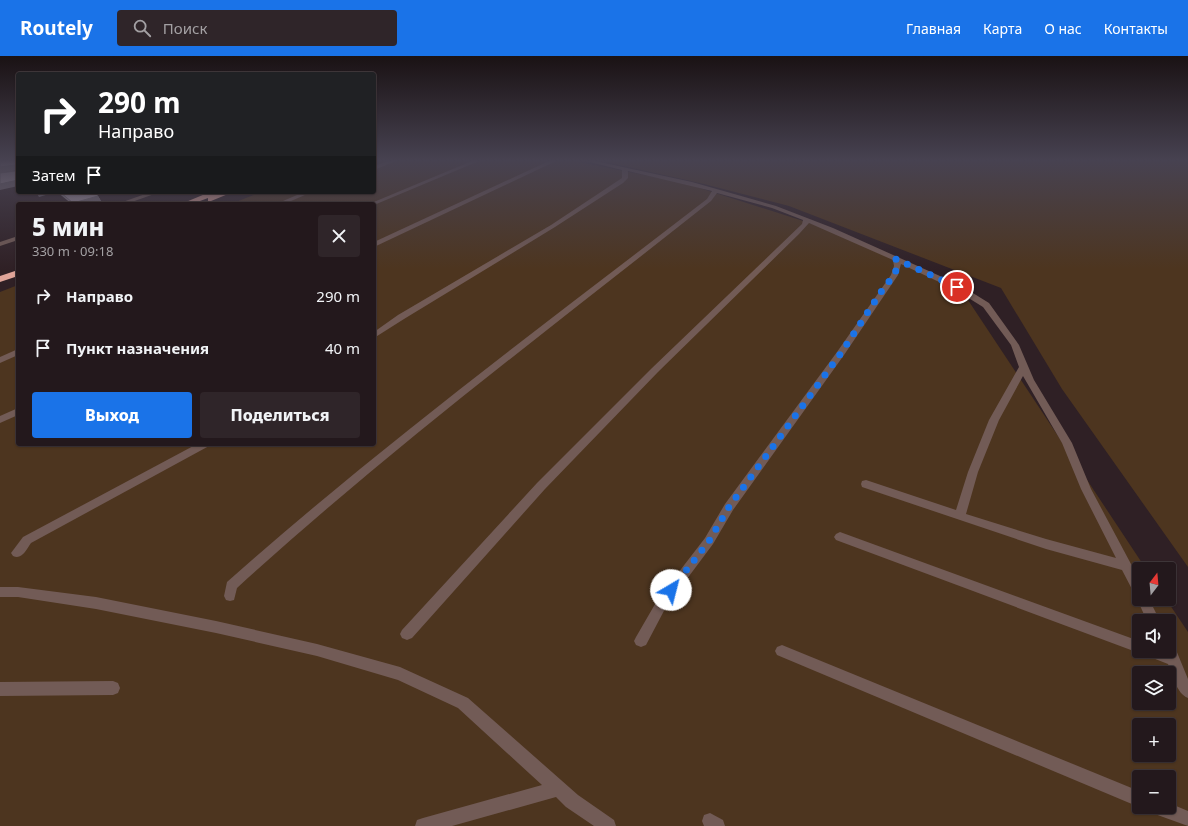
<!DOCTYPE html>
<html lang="ru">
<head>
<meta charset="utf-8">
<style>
	body { margin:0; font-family:"Noto Sans",sans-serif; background:#2f2529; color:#f1f3f6; height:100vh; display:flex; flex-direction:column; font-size:15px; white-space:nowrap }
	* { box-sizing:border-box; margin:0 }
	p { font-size:13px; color:#a3a0a3 }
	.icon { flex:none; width:22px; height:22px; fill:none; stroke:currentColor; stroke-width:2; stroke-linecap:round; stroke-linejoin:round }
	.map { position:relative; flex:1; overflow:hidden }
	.details { position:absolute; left:16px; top:146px; width:360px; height:244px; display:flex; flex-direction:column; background:#23181c; border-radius:4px; box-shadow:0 1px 3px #0004,0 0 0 1px #40373b }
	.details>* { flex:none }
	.guide { position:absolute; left:16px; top:16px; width:360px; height:122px; border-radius:4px; box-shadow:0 1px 3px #0004,0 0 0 1px #40373b; background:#202124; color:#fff; overflow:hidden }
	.needle { width:26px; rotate:16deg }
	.controls { position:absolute; left:1132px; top:506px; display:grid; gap:8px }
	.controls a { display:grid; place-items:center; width:44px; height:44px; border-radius:4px; background:#23181c; box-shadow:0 1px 3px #0004,0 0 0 1px #40373b; font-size:20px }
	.pin { position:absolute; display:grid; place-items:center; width:34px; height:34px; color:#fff; margin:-17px; border:2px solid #fff; border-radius:50%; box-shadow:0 1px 4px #0007 }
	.me { position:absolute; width:44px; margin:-22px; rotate:37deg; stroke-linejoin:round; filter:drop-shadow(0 0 3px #0008) }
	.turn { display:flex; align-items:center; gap:14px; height:84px; padding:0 16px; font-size:18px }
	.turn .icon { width:52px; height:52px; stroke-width:2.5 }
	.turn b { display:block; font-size:28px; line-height:34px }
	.then { display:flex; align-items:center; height:38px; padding:0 16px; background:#0003; gap:8px; font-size:15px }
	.round { display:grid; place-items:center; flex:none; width:42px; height:42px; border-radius:4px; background:#2f2529 }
	.summary { display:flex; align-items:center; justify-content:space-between; height:68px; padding:0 16px }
	h1 { font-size:24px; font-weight:800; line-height:30px }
	.button { display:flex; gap:8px; margin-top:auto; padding:8px 16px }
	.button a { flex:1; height:46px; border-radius:4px; background:#1a73e8; color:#fff; font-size:16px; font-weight:800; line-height:46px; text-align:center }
	.button a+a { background:#2f2529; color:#f1f3f6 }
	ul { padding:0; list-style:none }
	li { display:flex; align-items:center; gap:12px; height:52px; padding:0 16px }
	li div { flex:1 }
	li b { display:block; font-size:15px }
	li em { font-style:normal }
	header { display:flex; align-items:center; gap:24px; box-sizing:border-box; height:56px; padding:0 20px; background:#1a73e8; color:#fff }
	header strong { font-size:19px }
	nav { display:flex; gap:22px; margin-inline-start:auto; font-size:14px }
	.search { width:280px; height:36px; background:#2f2529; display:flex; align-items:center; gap:10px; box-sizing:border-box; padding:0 14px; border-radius:4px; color:#a3a0a3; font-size:15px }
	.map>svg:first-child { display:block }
	.green { fill:#4d351f; fill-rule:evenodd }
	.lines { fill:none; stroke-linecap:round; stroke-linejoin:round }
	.minor { fill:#725b56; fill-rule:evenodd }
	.highway { fill:#dfa498; fill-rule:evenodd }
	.wall { fill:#918591 }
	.shaded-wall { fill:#766c76 }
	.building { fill:#a99ba9; stroke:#766c76 }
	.route { stroke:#1a73e8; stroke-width:7; stroke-dasharray:0 12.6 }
</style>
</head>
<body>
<header>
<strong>Routely</strong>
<div class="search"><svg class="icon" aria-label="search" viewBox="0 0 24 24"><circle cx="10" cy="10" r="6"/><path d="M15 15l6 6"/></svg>Поиск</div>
<nav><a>Главная</a><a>Карта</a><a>О нас</a><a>Контакты</a></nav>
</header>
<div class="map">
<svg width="1188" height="770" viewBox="0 0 1188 770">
	<rect width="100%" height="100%" fill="#2f2025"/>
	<g class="green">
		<path d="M 374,105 L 574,105 L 684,127 L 822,171 L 962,235 L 1146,513 L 1139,513 L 1139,543 L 1166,543 L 1188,576 L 1188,770 L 0,770 L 0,236 L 18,229 L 18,388 L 374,388 L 374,148 L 231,148 L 261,136 L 374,136 ZM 1139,565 L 1169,565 L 1169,595 L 1139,595 ZM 1139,617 L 1169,617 L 1169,647 L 1139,647 ZM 1139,669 L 1169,669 L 1169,699 L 1139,699 ZM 1139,721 L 1169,721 L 1169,751 L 1139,751 Z"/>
		<polygon points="602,105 1188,105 1188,511 1062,333 1001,232 789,150 704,128"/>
	</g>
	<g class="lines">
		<g class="minor">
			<polygon points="389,105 396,105 374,114 374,110"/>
			<polygon points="472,105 479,105 374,149 369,148"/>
			<polygon points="549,105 556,105 374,191 374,186"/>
			<path d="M 586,105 L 595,105 L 692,126 L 776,150 L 833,172 L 960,229 L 989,247 L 1019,289 L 1034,324 L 1072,387 L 1091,433 L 1139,523 L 1139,543 L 1149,543 L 1160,565 L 1147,565 L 1137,543 L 1138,540 L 1135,539 L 1122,514 L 1046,493 L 862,431 L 861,428 L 862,425 L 866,424 L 956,454 L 968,416 L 989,364 L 1019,311 L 1011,289 L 983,251 L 954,233 L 901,208 L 898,219 L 844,299 L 733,454 L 713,488 L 666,551 L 646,589 L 641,591 L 636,589 L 634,585 L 636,581 L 658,543 L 705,482 L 725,448 L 837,296 L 891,219 L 894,210 L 893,204 L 809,167 L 799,178 L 658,316 L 545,433 L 412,582 L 407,584 L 402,582 L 400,578 L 402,574 L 537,427 L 652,312 L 802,168 L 803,164 L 772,152 L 717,137 L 711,145 C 551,272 388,394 237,532 L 234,544 L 230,545 L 226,544 L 224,540 L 227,526 C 380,390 545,268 707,143 L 712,135 L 628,115 L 628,122 L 623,127 L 555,171 L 404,263 L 374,282 L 374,276 L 398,259 L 551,169 L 622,122 L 622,114 ZM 1023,320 L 1062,387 L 1081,433 L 1116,502 L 1046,483 L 966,458 L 978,416 L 999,364 Z"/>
			<polygon points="151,136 160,136 126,148 117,148"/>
			<polygon points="304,136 312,136 284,148 276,148"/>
			<polygon points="18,180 18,184 0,190 0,186"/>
			<polygon points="18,293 18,299 0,307 0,301"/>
			<polygon points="18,352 18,359 0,367 0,360"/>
			<path d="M 197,388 L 210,388 L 209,390 L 31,487 C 26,494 22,504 13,500 L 11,497 L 23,481 Z"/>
			<path d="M 840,476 L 1139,585 L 1139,595 L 1169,595 L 1169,587 L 1174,589 L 1188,623 L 1188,642 C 1176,637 1173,619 1168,608 L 1145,599 L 1144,595 L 1139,597 L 836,484 L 834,481 L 836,478 Z"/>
			<polygon points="0,531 18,531 96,541 216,565 317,588 400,611 468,642 578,739 614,764 616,770 594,770 566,751 556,741 452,770 415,770 417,764 423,762 542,729 458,652 398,624 317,600 216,577 96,553 18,541 0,541"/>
			<polygon points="782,589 1139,735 1139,751 777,599 775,595 777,591"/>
			<polygon points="113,625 118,627 120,632 118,637 113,639 0,640 0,626"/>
			<polygon points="1169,747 1188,755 1188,770 1152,757 1150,751 1169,751"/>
			<polygon points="710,757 723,764 725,770 704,770 702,765 704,759"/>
		</g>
		<g class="highway">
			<polygon points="210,136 233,136 211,145 208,145 208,142 192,148 181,148"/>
			<polygon points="18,214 18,220 0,226 0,220"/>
		</g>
	</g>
	<polygon class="wall" points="57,136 94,136 98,140 101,145 89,148 72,148"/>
	<g class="shaded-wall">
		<polygon points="15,109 18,114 0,117 0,111"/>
		<polygon points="18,124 18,130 0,134 0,128"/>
		<polygon points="36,136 56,136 39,141"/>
		<polygon points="98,140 101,145 89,148 74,148 73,147"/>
	</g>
	<g class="building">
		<polygon points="0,105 18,105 18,124 0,128 0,117 16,115 15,109 0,111"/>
		<polygon points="60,136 94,136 98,140 73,147"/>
	</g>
	<linearGradient id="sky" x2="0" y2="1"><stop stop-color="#1a1214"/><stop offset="0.49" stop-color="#474251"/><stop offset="1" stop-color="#474251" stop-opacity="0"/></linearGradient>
	<rect width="1188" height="213" fill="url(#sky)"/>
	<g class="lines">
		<polyline class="route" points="671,534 709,485 729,451 841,297 881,236 894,219 898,210 896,203 957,231"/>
	</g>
</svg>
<div class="controls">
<a><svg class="needle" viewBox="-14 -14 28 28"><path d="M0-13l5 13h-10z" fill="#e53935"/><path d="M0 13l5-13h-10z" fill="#a3a0a3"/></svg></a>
<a><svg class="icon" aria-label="sound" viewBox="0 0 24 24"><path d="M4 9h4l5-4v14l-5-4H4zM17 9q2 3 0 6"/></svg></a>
<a><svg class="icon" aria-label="layers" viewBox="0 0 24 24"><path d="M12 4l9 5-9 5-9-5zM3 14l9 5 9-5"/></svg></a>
<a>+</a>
<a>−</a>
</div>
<div class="pin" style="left:957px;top:231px;background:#d93025"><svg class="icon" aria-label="arrive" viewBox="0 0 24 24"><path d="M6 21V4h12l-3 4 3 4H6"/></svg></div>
<svg class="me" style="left:671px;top:534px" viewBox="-20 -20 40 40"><circle r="19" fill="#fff"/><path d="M0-13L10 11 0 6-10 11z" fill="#1a73e8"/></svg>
<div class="guide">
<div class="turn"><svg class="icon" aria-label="right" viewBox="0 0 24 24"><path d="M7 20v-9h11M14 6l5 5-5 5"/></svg><div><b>290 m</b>Направо</div></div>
<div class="then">Затем<svg class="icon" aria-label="arrive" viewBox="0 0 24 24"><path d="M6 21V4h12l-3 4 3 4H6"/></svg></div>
</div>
<section class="details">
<div class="summary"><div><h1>5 мин</h1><p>330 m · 09:18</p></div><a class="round"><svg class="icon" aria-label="close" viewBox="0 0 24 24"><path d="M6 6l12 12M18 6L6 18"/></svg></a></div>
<ul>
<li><svg class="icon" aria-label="right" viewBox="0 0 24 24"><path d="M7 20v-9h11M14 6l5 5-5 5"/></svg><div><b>Направо</b></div><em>290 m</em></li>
<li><svg class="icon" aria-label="arrive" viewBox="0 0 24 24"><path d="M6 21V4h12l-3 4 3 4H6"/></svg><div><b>Пункт назначения</b></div><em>40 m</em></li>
</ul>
<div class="button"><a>Выход</a><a>Поделиться</a></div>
</section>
</div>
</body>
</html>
